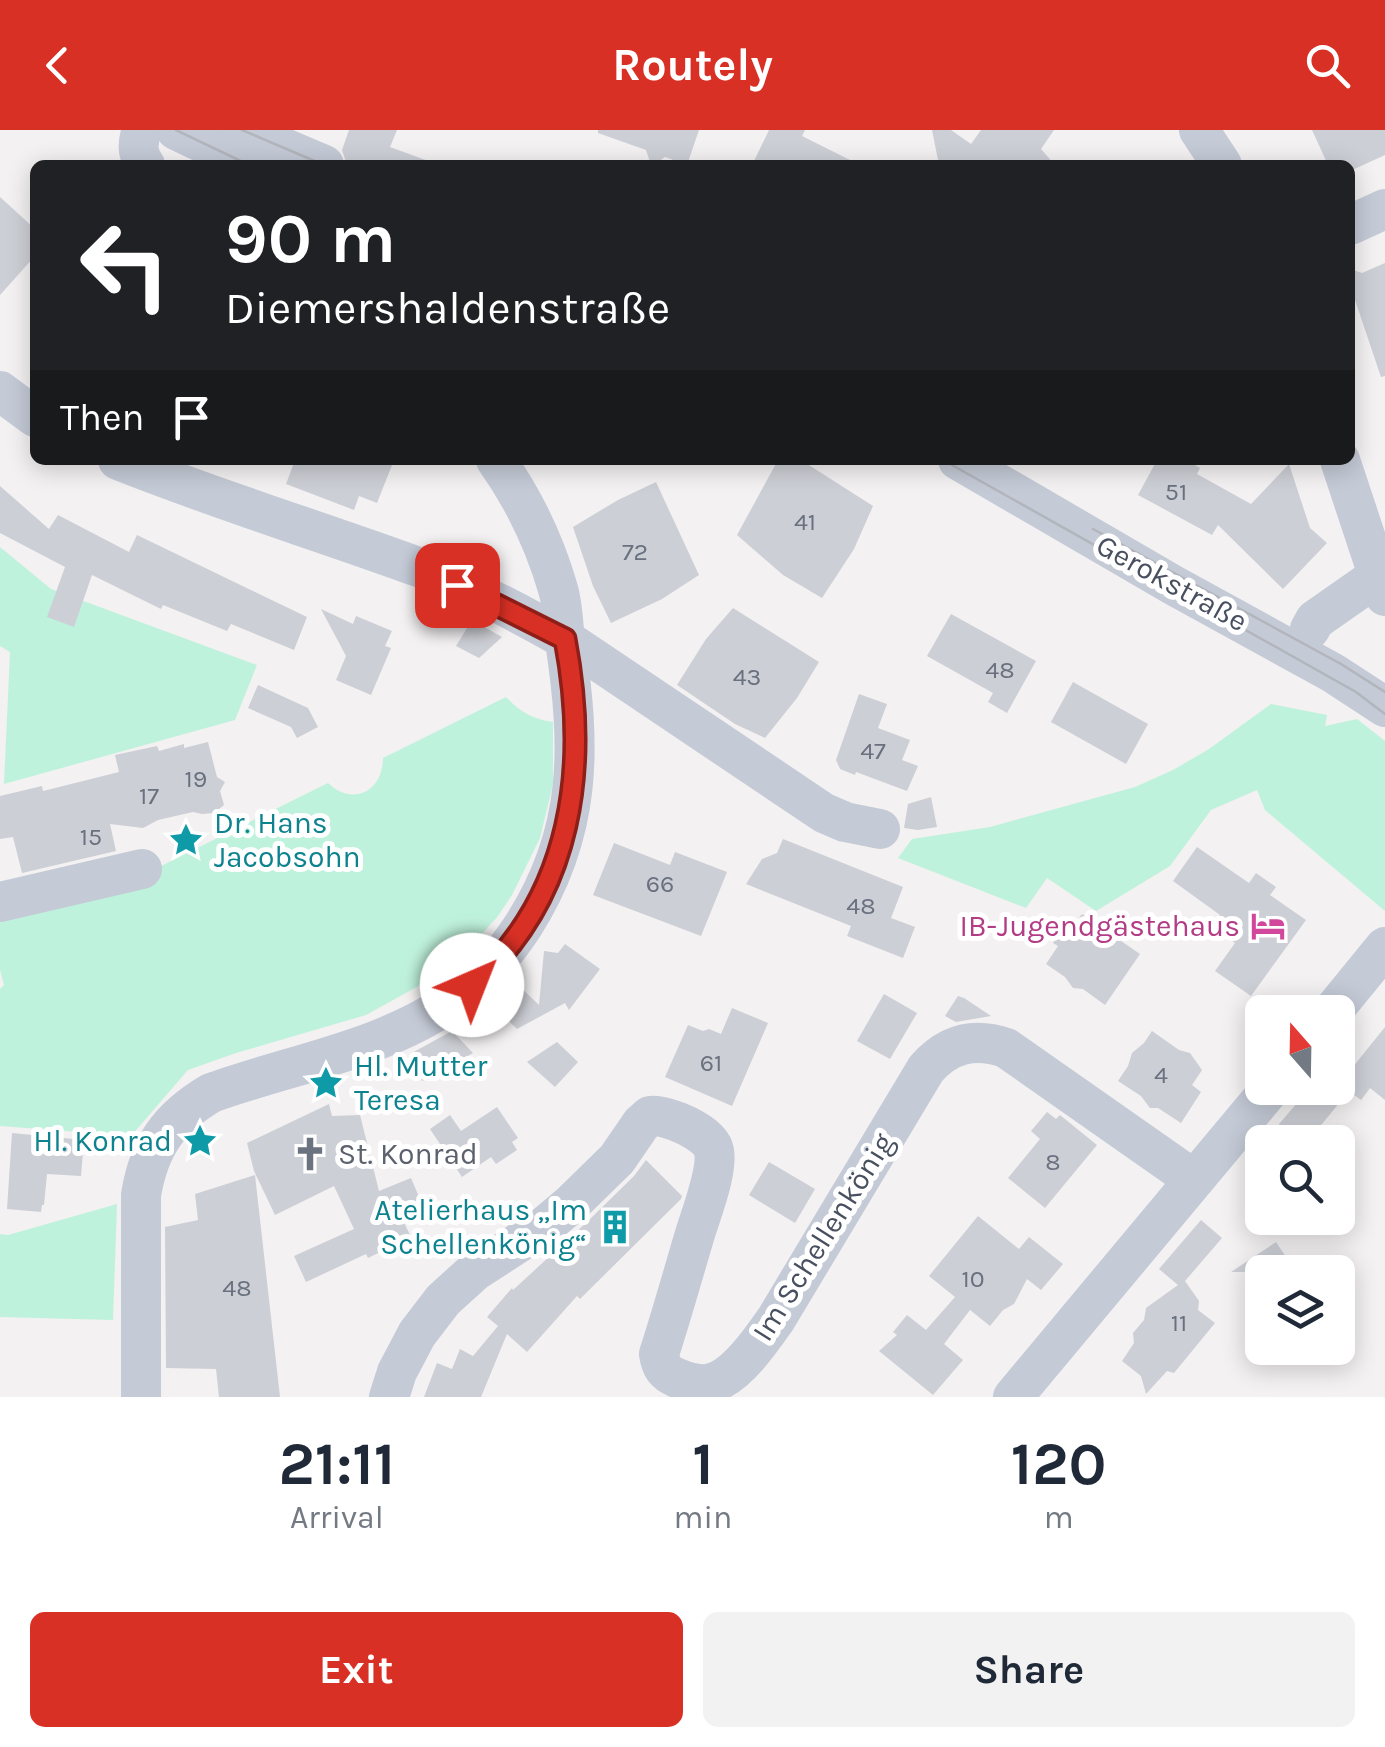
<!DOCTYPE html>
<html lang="en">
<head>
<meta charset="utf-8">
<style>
	body { margin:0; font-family:Karla,sans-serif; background:#f2f2f3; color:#1f2937; height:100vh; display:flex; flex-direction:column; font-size:38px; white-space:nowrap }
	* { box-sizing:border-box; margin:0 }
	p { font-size:32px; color:#747a83 }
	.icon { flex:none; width:55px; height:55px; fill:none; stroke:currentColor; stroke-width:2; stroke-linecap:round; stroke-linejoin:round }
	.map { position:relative; height:1267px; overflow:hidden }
	.panel { display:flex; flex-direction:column; background:#fff; flex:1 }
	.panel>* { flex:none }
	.hud { position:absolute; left:30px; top:30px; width:1325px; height:305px; border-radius:15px; box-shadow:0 5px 25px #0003; background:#202124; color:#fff; overflow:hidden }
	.needle { width:65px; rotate:340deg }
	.tools { position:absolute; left:1245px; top:865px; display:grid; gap:20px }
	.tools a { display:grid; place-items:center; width:110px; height:110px; border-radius:15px; background:#fff; box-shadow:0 5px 25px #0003; font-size:50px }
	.pin { position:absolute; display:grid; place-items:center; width:85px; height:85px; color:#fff; margin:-42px; border-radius:20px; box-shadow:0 5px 15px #0006 }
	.me { position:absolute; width:110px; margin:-55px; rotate:44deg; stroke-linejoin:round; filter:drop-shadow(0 0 8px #0008) }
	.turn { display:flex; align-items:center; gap:35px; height:210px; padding:0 30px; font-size:45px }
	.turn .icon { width:130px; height:130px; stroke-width:2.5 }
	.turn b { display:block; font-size:70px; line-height:85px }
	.then { display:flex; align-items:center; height:95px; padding:0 30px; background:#0003; gap:20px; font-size:38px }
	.eta { display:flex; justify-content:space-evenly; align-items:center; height:170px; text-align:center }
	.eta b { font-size:60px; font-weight:700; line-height:70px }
	.button { display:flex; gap:20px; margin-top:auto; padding:20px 30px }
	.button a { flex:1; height:115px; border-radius:15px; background:#d93025; color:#fff; font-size:40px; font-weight:700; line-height:115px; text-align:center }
	.button a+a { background:#f2f2f3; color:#1f2937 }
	header { display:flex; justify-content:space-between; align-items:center; height:130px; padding:0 30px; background:#d93025; color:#fff; font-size:45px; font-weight:700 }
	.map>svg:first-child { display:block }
	.green { fill:#bff2dc }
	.building { fill:#cdcfd6 }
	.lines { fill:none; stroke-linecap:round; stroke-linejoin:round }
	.minor { stroke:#c4cad6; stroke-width:40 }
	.tram { stroke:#b3b5bc; stroke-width:2.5 }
	.route-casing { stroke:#8d1f18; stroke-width:25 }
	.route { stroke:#d93025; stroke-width:18 }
	.labels { text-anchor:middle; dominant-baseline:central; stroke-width:10; stroke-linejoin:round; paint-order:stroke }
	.number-label { font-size:25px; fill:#69707e }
	.street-label { font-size:30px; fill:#485060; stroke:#fff }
	.culture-label { font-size:30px; fill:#0d838f; stroke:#fff; text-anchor:start }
	.hotel-label { font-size:30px; fill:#b23c85; stroke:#fff; text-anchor:end }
	.worship-label { font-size:30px; fill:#5b616d; stroke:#fff; text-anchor:start }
</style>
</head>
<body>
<header><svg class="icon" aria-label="back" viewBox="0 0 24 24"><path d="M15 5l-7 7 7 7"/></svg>Routely<svg class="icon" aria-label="search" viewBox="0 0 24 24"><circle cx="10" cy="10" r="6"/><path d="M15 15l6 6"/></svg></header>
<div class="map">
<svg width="1385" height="1267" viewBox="0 0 1385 1267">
	<rect width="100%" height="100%" fill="#f3f1f1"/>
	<g class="green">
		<polygon points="0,417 51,459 257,535 235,590 4,654 10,522 0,516"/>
		<path d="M 506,567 C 520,582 532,589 553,592 L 553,654 L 540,708 L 512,765 L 498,786 L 461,827 L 433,848 L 366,885 L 236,923 L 188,940 L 131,1006 L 0,996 L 0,859 L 4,855 L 0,840 L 0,778 L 145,744 L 328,653 C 353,677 383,661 383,628 Z"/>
		<polygon points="1271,574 1327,585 1325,596 1357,589 1385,611 1385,781 1265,680 1257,660 1211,680 1170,736 1096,781 1047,748 1026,778 898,728 912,709 990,697 1135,657 1173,640 1209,619"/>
		<polygon points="117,1074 113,1190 0,1187 0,1104 8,1105"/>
	</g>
	<g class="building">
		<polygon points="349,0 397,0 390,17 431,32 431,35 347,35 342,20"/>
		<polygon points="598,0 699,0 687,35 665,27 654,35 651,35 646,20 598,3"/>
		<polygon points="769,0 805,0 802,6 860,35 752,35"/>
		<polygon points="932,0 951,0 971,14 981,0 1054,0 1041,19 1055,35 939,35"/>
		<polygon points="1312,0 1385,0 1385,25 1350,41 1350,35 1328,35"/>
		<polygon points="0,67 35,99 35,126 0,165"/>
		<polygon points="1385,133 1385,246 1381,247 1353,164 1350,163 1350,139 1362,143"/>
		<polygon points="295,330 394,330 377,373 359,366 354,380 286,354"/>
		<polygon points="778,330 801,330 873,376 854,419 822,468 783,445 737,405"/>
		<polygon points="1157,330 1186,330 1200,338 1197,344 1251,374 1289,334 1310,398 1327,413 1283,459 1218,395 1212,405 1138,365"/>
		<polygon points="656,352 699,445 662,469 611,493 593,456 573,397 618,370"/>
		<polygon points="0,356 49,399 58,385 129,422 137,405 307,487 294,520 231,494 227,501 163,475 161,479 92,445 74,497 47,487 65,437 0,403"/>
		<polygon points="733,478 819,532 797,568 765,608 735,594 677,555 706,509"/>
		<polygon points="321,479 353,494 356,486 392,501 385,516 391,518 371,565 336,550 346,526"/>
		<polygon points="951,484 1036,531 1007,583 988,572 993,563 927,526"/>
		<polygon points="472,490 502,507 479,528 456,516"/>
		<polygon points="1073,552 1148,594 1126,634 1051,592"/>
		<polygon points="258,555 308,578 318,597 297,608 291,597 248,578"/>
		<polygon points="859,564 887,574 878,598 910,610 902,630 918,636 907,661 856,642 855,645 840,639 836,630"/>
		<polygon points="208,612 217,647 225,652 220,661 224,675 214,683 202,684 193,682 158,690 143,698 110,694 116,721 22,743 13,707 0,709 0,666 42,656 43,661 119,642 115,625 157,616 159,621 184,614 184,618"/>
		<polygon points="931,667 937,697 918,700 904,698 908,674"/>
		<polygon points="783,709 903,757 891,788 915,797 903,828 847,806 851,796 746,754 762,729 777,723"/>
		<polygon points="614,713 670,735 675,722 727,742 701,806 593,765"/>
		<polygon points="1197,717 1249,753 1256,743 1276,757 1270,765 1306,790 1251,866 1215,841 1235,813 1212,796 1220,785 1173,751"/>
		<polygon points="1082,784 1140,824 1105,875 1083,859 1073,858 1065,847 1046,834 1058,816 1053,813 1067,792 1073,797"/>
		<polygon points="565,814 600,839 569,880 565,873 517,899 490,873 512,849 539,875 544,821 558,823"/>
		<polygon points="884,864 917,883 890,929 857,911"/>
		<polygon points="958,866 964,868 991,886 956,892 945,886"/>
		<polygon points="732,878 768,893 732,976 665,947 688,895 703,901 709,899 721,904"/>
		<polygon points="1385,897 1385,970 1370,958 1361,970 1349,961 1322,994 1296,1012 1291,1012 1279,994 1310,958 1345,958 1340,953"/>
		<polygon points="452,901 473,923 422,951 410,924"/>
		<polygon points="1152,901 1179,920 1190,923 1202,940 1192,955 1201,962 1181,993 1158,978 1150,978 1141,966 1118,951 1128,936 1132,923 1144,913"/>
		<polygon points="557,912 578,932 555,957 527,932"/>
		<polygon points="329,974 332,986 360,985 379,1061 411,1048 420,1069 398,1080 411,1107 368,1128 366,1124 306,1152 294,1126 354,1099 334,1056 275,1085 254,1041 247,1013"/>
		<polygon points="497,977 518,1008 512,1012 517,1020 496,1034 491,1027 462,1047 430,999 450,985 461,1001"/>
		<polygon points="1047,982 1056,989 1060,985 1097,1015 1045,1078 1008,1048 1040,1009 1031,1001"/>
		<polygon points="12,1003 84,1010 81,1046 47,1044 44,1075 42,1075 41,1082 7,1079"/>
		<polygon points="646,1030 682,1066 681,1069 580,1169 577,1166 527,1222 507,1204 481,1267 424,1267 437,1233 452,1239 460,1219 473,1226 498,1196 487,1187 512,1158 513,1160 588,1091 634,1046"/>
		<polygon points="769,1032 815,1059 795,1093 749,1065"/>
		<polygon points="255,1045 280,1267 219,1267 216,1239 166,1238 165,1097 198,1090 195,1064"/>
		<polygon points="978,1086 1019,1119 1029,1107 1063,1134 1041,1160 1027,1149 1014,1174 1003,1180 990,1196 970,1180 944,1214 963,1230 933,1265 879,1221 897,1205 893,1202 907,1185 926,1200 955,1167 929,1146"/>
		<polygon points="1201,1090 1222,1108 1185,1151 1199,1171 1198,1180 1215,1193 1174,1243 1167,1241 1146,1264 1141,1246 1122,1231 1134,1213 1133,1203 1144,1190 1146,1178 1178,1155 1159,1139"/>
		<polygon points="1276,1112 1296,1142 1231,1142"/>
	</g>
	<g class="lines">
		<g class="minor">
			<path d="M 142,0 C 137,13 137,24 145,35"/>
			<polyline points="176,0 249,35"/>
			<polyline points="242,0 324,35"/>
			<polyline points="1199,0 1222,35"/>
			<polyline points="1350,95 1385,79"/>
			<polyline points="0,261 35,287"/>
			<path d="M 118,330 C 218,370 320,401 421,438 C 470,457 519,483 565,509 L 824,683 L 845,692 L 880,699"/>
			<polyline points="958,330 1173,455 1333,543 1385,577"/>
			<polyline points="1340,330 1385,466"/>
			<polyline points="1310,499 1315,490 1378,446"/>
			<polyline points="0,772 142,739"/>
			<polyline points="1332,882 1385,817"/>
			<path d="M 141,1267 L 141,1065 C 149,1016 169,988 211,963 C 291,934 380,921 451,872 C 480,852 504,825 523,796 C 583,702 581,617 565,511 C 563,494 563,476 558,459 C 545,414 523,368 496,330"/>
			<path d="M 389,1267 L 397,1242 L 417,1204 L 443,1170 L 475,1141 L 546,1095 L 571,1074 L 617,1029 L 641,994 L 650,986 C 667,984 711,1003 714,1021 C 718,1041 701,1084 695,1104 C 683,1144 672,1184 659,1224 C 661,1237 665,1243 677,1248 C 689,1253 702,1257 715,1252 C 738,1244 762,1209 776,1189 L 926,939 C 948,914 974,907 1006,918 L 1193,1049"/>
			<polyline points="1013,1267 1271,958"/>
		</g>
		<g class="tram">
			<polyline points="176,0 249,35"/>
			<polyline points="242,0 324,35"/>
			<polyline points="943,330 1356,562 1385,584"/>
			<polyline points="1093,399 1341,534 1385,562"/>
		</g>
	</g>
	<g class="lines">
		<g class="route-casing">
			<path id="route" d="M 457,455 L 565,509 C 589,635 574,766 472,855"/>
		</g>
		<use href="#route" class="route"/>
	</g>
	<defs>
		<g id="sight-bare" transform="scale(2.7)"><path d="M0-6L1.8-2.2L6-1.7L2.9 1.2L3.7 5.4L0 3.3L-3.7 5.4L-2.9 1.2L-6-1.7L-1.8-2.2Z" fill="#0f9aa8" stroke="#fff" stroke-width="2.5" paint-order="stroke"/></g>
		<g id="hotel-bare" transform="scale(2.7)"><path d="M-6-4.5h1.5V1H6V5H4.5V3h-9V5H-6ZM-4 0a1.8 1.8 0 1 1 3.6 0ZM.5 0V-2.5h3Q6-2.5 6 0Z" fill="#d1479c" stroke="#fff" stroke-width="2.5" paint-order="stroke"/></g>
		<g id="church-bare" transform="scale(2.7)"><path d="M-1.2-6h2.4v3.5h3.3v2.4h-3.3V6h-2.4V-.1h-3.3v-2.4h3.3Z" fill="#6b7280" stroke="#fff" stroke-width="2.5" paint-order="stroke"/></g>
		<g id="building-bare" transform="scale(2.7)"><path d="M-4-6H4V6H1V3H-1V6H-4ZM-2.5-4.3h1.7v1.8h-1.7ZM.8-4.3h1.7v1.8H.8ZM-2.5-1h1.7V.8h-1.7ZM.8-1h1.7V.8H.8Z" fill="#0f9aa8" stroke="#fff" stroke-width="2.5" paint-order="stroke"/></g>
	</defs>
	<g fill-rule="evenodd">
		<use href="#sight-bare" x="186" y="710"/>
		<use href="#hotel-bare" x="1268" y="796"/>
		<use href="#sight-bare" x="326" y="953"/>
		<use href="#sight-bare" x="200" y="1011"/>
		<use href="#church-bare" x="310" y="1024"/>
		<use href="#building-bare" x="615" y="1097"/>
	</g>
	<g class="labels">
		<g class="number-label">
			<text x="1176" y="361">51</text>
			<text x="805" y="391">41</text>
			<text x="635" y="421">72</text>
			<text x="1000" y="539">48</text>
			<text x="747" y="546">43</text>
			<text x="873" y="620">47</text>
			<text x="196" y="648">19</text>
			<text x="149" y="665">17</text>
			<text x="91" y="706">15</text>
			<text x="660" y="753">66</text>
			<text x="861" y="775">48</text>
			<text x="711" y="932">61</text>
			<text x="1161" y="944">4</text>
			<text x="1053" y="1031">8</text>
			<text x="973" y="1148">10</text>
			<text x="237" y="1157">48</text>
			<text x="1179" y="1192">11</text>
		</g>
		<g class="street-label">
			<text transform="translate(1172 453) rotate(29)">Gerokstraße</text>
			<text transform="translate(823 1107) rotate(-58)">Im Schellenkönig</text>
		</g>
		<g class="culture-label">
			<text x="214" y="693">Dr. Hans<tspan x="214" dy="34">Jacobsohn</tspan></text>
			<text x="354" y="936">Hl. Mutter<tspan x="354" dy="34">Teresa</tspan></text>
			<text x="172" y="1011" text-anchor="end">Hl. Konrad</text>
			<text x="587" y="1080" text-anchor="end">Atelierhaus „Im<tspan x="587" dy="34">Schellenkönig“</tspan></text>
		</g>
		<g class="hotel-label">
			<text x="1240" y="796">IB-Jugendgästehaus</text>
		</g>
		<g class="worship-label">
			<text x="338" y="1024">St. Konrad</text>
		</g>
	</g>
</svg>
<div class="tools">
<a><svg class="needle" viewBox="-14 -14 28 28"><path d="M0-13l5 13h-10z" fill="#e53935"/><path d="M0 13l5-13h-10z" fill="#747a83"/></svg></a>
<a><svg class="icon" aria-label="search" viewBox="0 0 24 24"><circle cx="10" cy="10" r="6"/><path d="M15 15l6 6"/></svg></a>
<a><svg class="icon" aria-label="layers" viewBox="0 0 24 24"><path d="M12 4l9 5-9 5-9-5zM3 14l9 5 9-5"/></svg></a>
</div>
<div class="pin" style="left:457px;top:455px;background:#d93025"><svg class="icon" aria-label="arrive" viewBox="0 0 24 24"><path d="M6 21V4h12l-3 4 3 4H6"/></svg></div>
<svg class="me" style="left:472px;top:855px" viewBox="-20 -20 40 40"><circle r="19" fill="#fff"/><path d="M0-13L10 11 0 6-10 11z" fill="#d93025"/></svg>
<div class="hud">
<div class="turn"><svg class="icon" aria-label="left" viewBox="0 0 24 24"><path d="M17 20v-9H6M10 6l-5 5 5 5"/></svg><div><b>90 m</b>Diemershaldenstraße</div></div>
<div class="then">Then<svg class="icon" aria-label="arrive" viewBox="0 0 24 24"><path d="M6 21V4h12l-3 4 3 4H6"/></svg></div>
</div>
</div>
<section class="panel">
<div class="eta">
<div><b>21:11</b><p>Arrival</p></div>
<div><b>1</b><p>min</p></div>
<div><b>120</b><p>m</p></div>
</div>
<div class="button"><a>Exit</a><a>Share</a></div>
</section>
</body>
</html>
